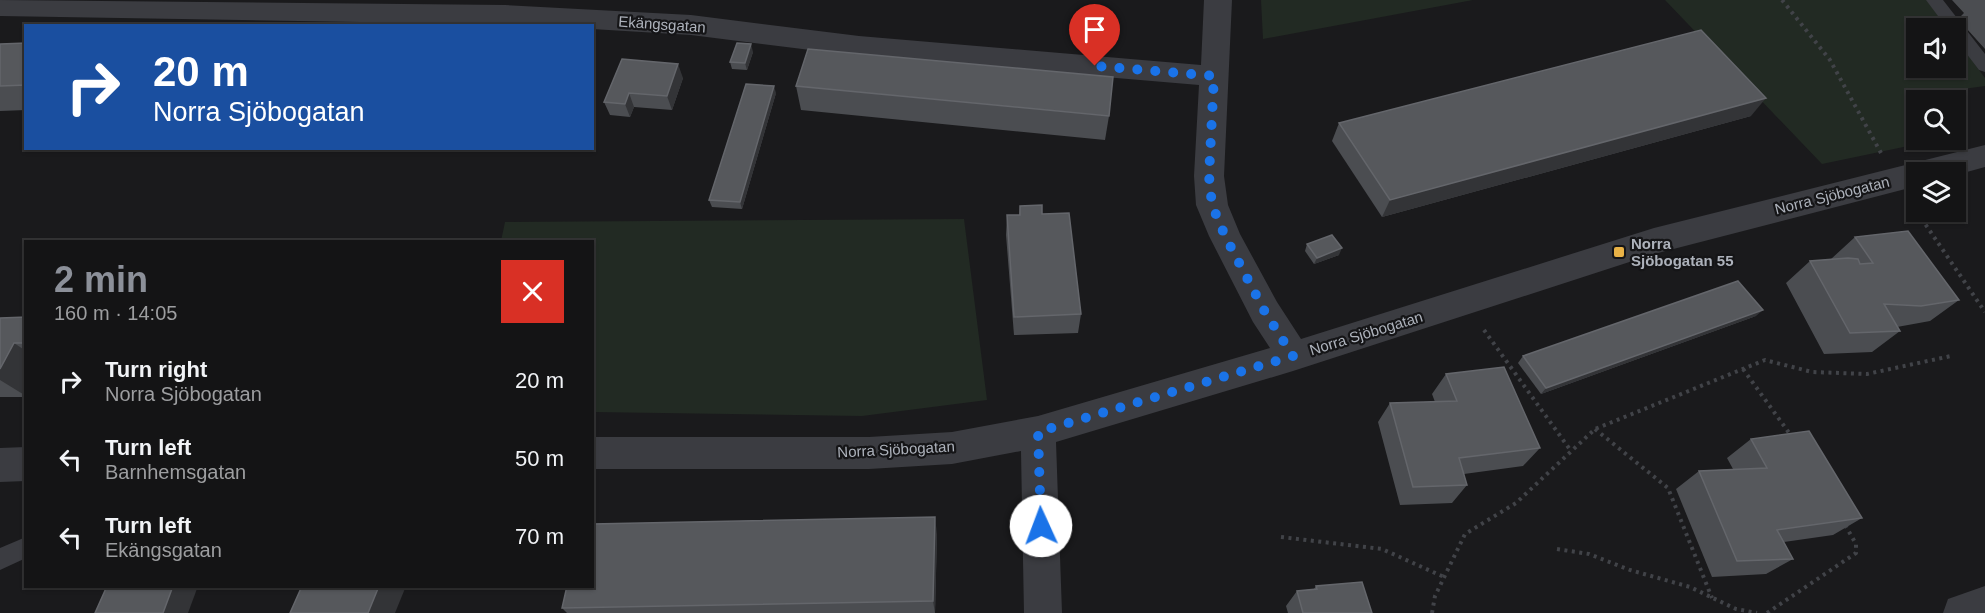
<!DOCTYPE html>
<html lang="en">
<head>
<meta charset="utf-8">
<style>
	body { margin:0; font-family:Helvetica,sans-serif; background:#212122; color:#f1f3f6; height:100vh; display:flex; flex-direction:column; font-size:22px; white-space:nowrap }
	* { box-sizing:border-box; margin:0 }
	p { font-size:20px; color:#9d9ea0 }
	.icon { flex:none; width:33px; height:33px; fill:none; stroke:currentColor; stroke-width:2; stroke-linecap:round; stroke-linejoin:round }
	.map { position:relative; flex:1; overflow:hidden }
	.drawer { position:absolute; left:24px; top:240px; width:570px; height:348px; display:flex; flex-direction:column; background:#141415; border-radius:0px; box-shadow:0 2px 4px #0004,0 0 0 2px #333334 }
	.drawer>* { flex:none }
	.hud { position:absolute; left:24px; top:24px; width:570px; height:126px; border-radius:0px; box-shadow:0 2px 4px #0004,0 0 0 2px #333334; background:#1a4fa0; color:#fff; overflow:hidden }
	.tools { position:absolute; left:1906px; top:18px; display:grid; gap:12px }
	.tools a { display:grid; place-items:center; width:60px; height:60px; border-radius:0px; background:#141415; box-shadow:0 2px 4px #0004,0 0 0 2px #333334; font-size:30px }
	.pin { position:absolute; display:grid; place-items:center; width:51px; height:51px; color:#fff; margin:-62px -26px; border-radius:50% 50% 50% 0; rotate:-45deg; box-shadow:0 0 6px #0007 }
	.pin .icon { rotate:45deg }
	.me { position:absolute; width:66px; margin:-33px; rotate:358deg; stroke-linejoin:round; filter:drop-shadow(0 0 4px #0008) }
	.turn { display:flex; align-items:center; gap:21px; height:126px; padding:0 30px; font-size:27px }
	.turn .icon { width:78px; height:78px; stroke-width:2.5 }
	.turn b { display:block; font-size:42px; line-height:51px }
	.round { display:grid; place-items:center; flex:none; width:63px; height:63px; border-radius:0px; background:#212122 }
	.head { display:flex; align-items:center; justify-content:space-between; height:102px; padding:0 30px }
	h1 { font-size:36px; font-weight:800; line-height:45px; color:#8c9099 }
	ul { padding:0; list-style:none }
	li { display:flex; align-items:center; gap:18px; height:78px; padding:0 30px }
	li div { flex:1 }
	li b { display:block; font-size:22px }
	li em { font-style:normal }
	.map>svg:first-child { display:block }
	.green { fill:#222a23 }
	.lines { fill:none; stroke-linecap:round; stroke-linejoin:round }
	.path { stroke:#414348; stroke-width:4; stroke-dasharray:3 4.5; stroke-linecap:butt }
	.lane { fill:#3b3c41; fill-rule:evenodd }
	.street { fill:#3b3c41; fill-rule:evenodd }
	.wall { fill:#4b4d51 }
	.shaded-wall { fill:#333437 }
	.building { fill:#56585c; stroke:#64666b; stroke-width:1.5 }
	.route { stroke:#1a73e8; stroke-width:10; stroke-dasharray:0 18 }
	.poi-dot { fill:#e9b246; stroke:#151517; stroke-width:2 }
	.labels { text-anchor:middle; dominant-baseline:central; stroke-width:4.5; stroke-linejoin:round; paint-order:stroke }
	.street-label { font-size:15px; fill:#adb2bb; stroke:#151517 }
	.poi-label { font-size:15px; font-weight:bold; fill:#adb2bb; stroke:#151517; text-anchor:start }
</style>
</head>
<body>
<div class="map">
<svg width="1985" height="613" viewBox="0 0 1985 613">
	<rect width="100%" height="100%" fill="#1a1a1c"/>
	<g class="green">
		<polygon points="1261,0 1473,0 1263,39"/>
		<polygon points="1665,0 1927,0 1948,28 1917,28 1917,68 1956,68 1956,39 1985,78 1985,86 1926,94 1931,100 1917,100 1917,140 1937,140 1822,164"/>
		<polygon points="964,219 987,400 862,416 593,412 592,242 501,241 505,222"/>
	</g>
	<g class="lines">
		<g class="path">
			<polyline points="1782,0 1830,60 1881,153"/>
			<polyline points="1913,206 1985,312"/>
			<polyline points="1484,330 1571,451"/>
			<polyline points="1743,369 1792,437"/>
			<polyline points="1595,429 1668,488 1712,598"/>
			<polyline points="1281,537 1382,549 1444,577"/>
			<polyline points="1557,549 1589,554 1630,570 1690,587 1736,609 1757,613"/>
			<polyline points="1432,613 1435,596 1465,534 1516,503 1595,429 1765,360 1812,372 1867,374 1951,356"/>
			<polyline points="1767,613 1856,553 1856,544 1844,523"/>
		</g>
		<g class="lane">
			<polygon points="1926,0 1943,0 1985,54 1985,72 1979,70 1956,40 1956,28 1947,28"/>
			<polygon points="26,537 26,558 0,570 0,548"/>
		</g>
		<g class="street">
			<polygon points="0,0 505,5 691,15 859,36 1201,65 1204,0 1232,0 1224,176 1228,205 1240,234 1277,302 1301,339 1654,228 1985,145 1985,167 1956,175 1956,172 1917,172 1917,186 1654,254 1293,371 1056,442 1062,613 1024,613 1021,451 952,464 869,469 592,469 592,437 869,437 952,432 1038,416 1270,348 1253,322 1209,236 1196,205 1194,176 1199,85 859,56 691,35 592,29 592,26 0,16"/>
			<polygon points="26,447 26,481 0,482 0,448"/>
			<polygon points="1985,586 1985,613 1943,613 1948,599"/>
		</g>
	</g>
	<g class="wall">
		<polygon points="1952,0 1985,0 1985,49 1958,19 1964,13"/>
		<polygon points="26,43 26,110 0,111 0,44"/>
		<polygon points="753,52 747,70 732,69 730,62"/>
		<polygon points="622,59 683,78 672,110 634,107 630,117 610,115 604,102"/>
		<polygon points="796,86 1109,116 1105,140 801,110"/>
		<polygon points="776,93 742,209 712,207 709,200"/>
		<polygon points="1751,116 1382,217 1332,141 1339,123"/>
		<polygon points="1020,206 1042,214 1081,314 1078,333 1014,335 1006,235 1007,215 1019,215"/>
		<polygon points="1855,237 1959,300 1930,321 1897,327 1900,331 1872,352 1824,354 1786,283 1810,261 1830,260"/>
		<polygon points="1307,244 1339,255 1314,264 1305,251"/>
		<polygon points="1756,316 1541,394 1518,363 1523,356"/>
		<polygon points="26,317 26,397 0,397 0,318"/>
		<polygon points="1446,374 1540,448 1523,466 1464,474 1467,485 1452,503 1400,505 1378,422 1390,403 1435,402 1432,394"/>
		<polygon points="1751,439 1862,518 1833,535 1784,542 1793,559 1766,574 1712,577 1676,489 1699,471 1733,469 1727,458"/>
		<polygon points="937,534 935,613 567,613 562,608"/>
		<polygon points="1316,586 1372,613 1288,613 1286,606 1297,591 1314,589"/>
	</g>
	<g class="shaded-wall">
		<polygon points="751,44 753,52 747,70 745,63"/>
		<polygon points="678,64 683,78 672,110 667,96"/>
		<polygon points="774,86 776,93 742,209 740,202"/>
		<polygon points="629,93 634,107 630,117 625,104"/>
		<polygon points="1766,98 1751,116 1382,217 1390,200"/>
		<polygon points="1342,248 1339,255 1314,264 1317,258"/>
		<polygon points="1763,310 1756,316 1541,394 1546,388"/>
		<polygon points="14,343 26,351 26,396 0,380 0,369"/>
		<polygon points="935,517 937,534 935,613 933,601"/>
		<polygon points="173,586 198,586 188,613 163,613"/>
		<polygon points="379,586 406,586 395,613 368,613"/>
	</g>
	<g class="building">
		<polygon points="1701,30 1766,98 1390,200 1339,123"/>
		<polygon points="26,43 26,85 0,86 0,44"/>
		<polygon points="737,43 751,44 745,63 730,62"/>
		<polygon points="808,49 1113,77 1109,116 796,86"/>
		<polygon points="622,59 678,64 667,96 629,93 625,104 604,102"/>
		<polygon points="746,84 774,86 740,202 709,200"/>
		<polygon points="1042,205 1042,214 1069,213 1081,314 1014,317 1007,215 1020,215 1020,206"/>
		<polygon points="1908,231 1959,300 1921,306 1884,304 1900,331 1850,333 1810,261 1848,258 1858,259 1860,264 1873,263 1855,237"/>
		<polygon points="1332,235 1342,248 1317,258 1307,244"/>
		<polygon points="1738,281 1763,310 1546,388 1523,356"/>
		<polygon points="26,317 26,343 14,343 0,369 0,318"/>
		<polygon points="1504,367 1540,448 1459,458 1467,485 1413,487 1390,403 1457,401 1446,374"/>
		<polygon points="1809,431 1862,518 1777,530 1793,559 1737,561 1699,471 1767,468 1751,439"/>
		<polygon points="935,517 933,601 562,608 567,586 592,586 592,524"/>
		<polygon points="1362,582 1372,613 1303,613 1297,591 1317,589 1316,586"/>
		<polygon points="107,586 173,586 163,613 95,613"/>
		<polygon points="302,586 379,586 368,613 290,613"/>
	</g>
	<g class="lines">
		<polyline class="route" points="1041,526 1038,432 1293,356 1265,312 1225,236 1212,205 1209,176 1214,76 1095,66"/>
	</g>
	<rect class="poi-dot" x="1613" y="246" width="12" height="12" rx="3"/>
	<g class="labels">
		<g class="street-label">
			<text transform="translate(662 24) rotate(4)">Ekängsgatan</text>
			<text transform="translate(1832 195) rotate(-14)">Norra Sjöbogatan</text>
			<text transform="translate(1366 333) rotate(-17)">Norra Sjöbogatan</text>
			<text transform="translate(896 449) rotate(-3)">Norra Sjöbogatan</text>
		</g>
		<g class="poi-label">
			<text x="1631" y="243">Norra<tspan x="1631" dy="17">Sjöbogatan 55</tspan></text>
		</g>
	</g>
</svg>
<div class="tools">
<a><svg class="icon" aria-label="sound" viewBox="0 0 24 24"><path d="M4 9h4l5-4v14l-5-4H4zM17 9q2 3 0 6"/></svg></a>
<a><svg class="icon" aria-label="search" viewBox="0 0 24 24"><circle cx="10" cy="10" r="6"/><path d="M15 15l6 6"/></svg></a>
<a><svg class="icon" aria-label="layers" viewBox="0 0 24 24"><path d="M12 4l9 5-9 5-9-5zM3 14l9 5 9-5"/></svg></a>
</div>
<div class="pin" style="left:1095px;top:66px;background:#d93025"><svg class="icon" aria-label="arrive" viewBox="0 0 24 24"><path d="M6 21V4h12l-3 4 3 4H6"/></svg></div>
<svg class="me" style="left:1041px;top:526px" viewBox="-20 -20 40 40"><circle r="19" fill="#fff"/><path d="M0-13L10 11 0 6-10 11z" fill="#1a73e8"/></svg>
<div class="hud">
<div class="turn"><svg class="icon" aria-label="right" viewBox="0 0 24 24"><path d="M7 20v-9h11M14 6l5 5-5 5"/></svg><div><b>20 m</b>Norra Sjöbogatan</div></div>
</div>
<section class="drawer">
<div class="head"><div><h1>2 min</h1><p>160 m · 14:05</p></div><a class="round" style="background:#d93025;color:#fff"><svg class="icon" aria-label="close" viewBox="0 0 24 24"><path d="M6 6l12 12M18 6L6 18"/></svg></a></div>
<ul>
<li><svg class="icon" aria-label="right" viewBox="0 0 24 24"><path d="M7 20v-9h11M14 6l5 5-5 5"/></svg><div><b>Turn right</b><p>Norra Sjöbogatan</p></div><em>20 m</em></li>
<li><svg class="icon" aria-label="left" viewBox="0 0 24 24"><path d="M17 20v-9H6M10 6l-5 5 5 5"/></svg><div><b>Turn left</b><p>Barnhemsgatan</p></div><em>50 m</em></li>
<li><svg class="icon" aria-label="left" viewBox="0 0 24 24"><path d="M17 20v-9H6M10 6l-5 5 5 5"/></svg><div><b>Turn left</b><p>Ekängsgatan</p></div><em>70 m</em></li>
</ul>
</section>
</div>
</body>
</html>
